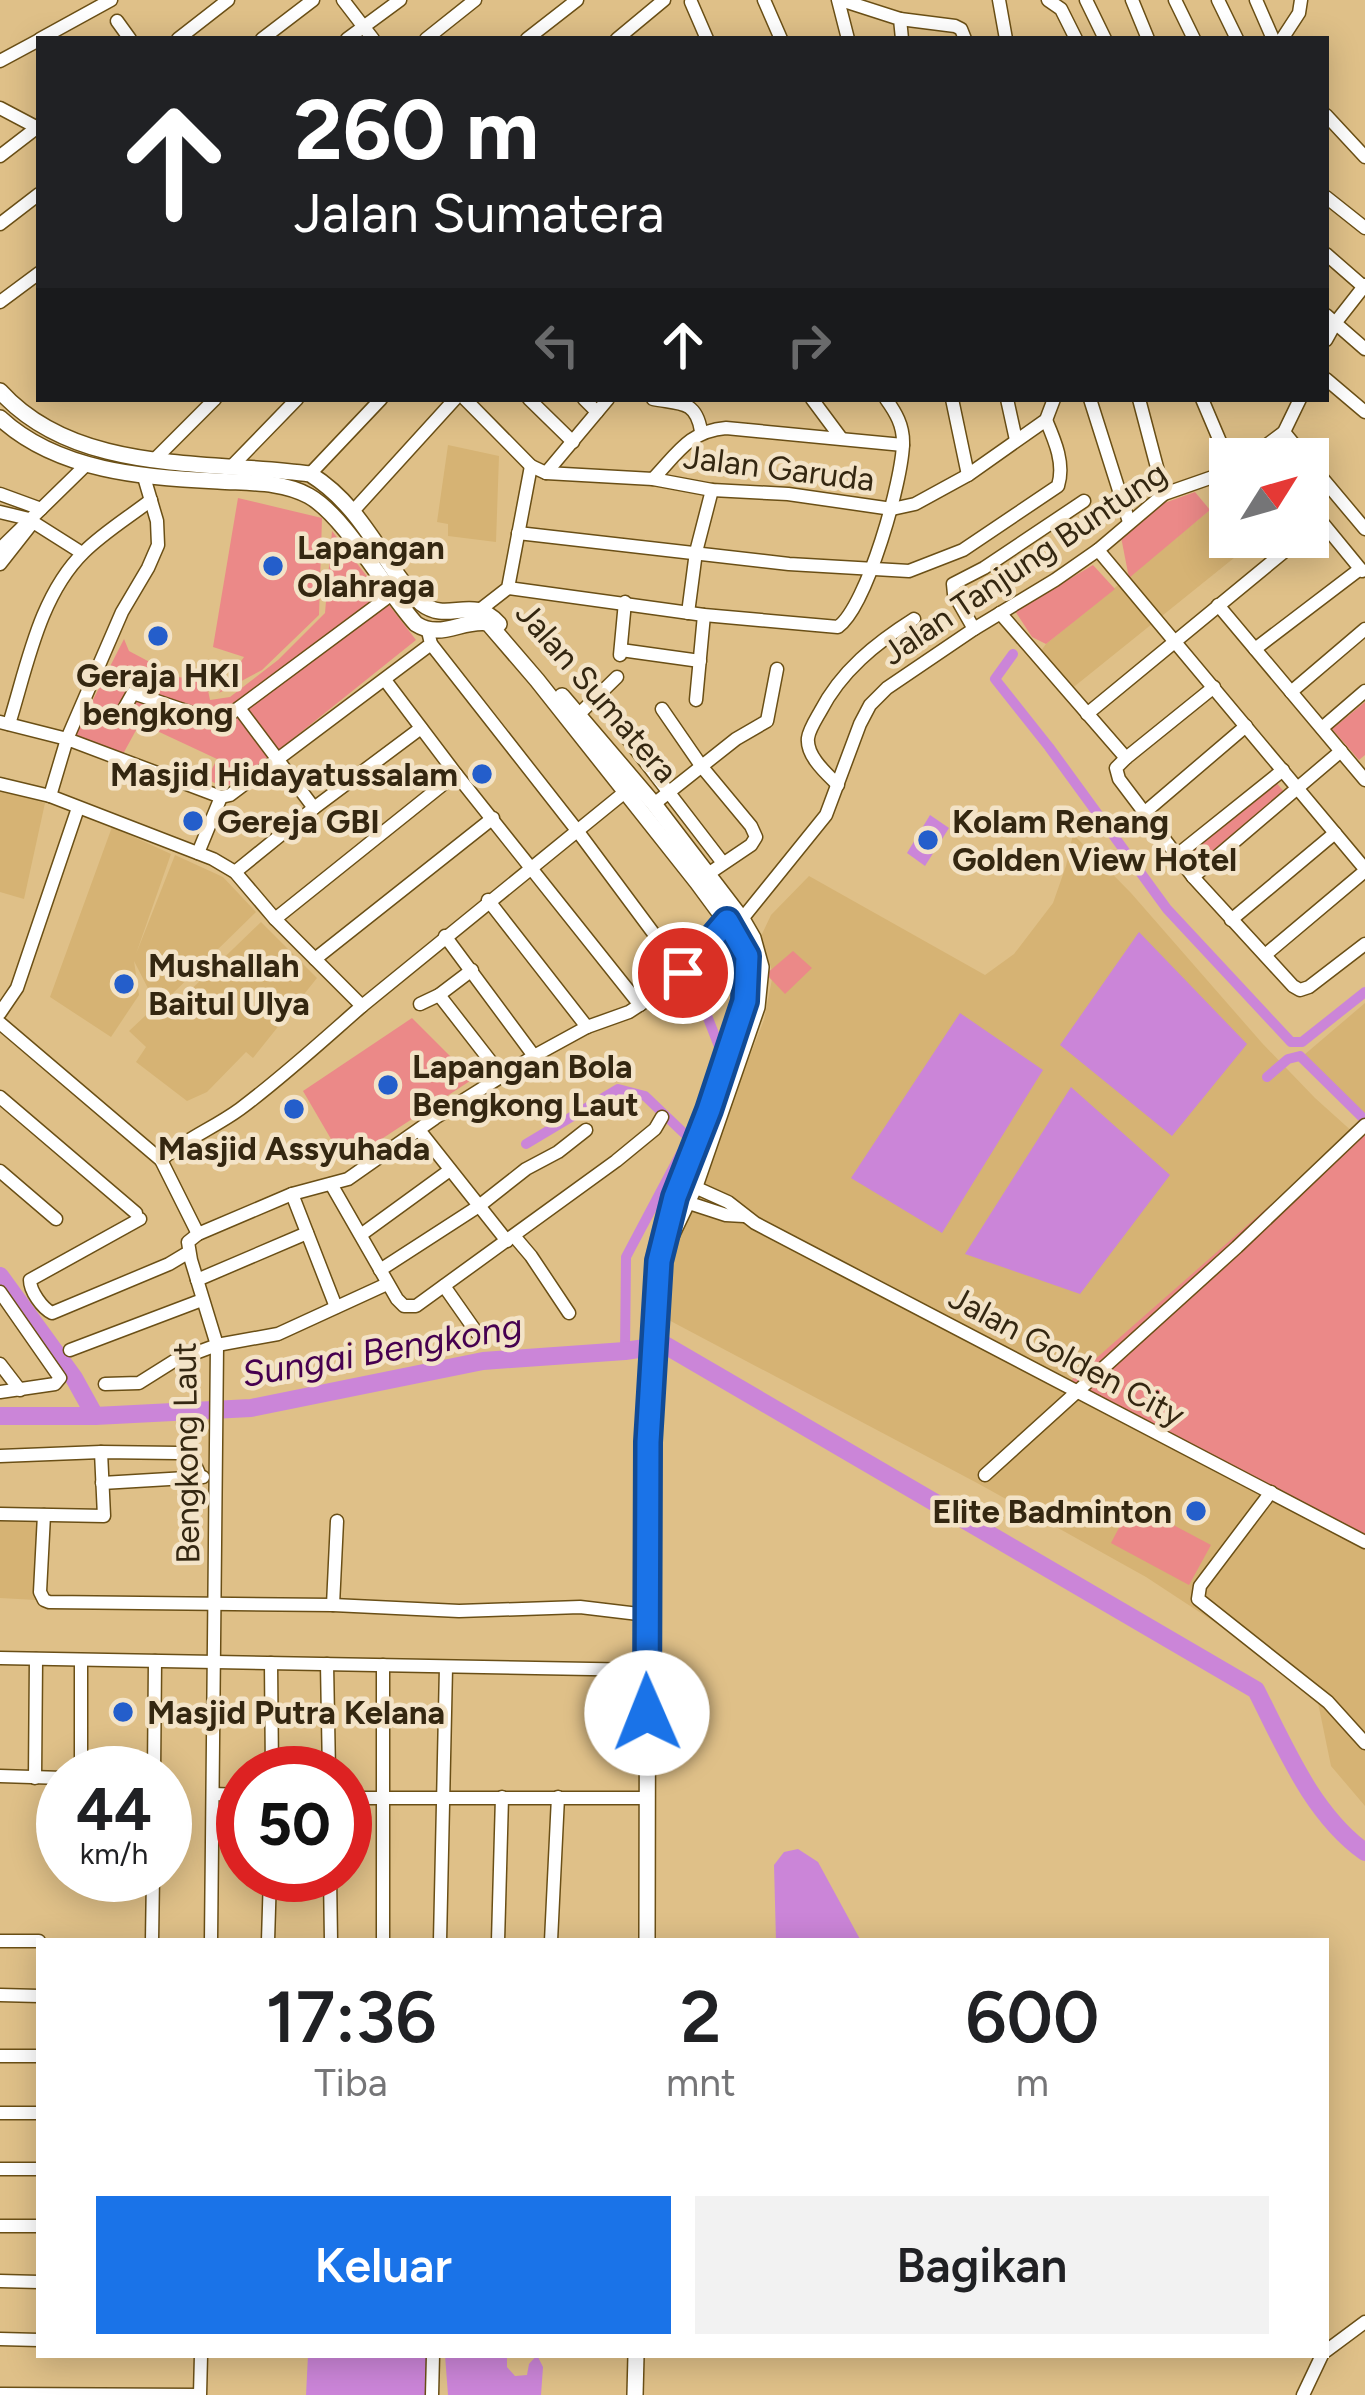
<!DOCTYPE html>
<html lang="id">
<head>
<meta charset="utf-8">
<style>
	body { margin:0; font-family:Figtree,sans-serif; background:#f2f2f2; color:#202124; height:100vh; display:flex; flex-direction:column; font-size:45px; white-space:nowrap }
	* { box-sizing:border-box; margin:0 }
	p { font-size:39px; color:#757577 }
	.icon { flex:none; width:66px; height:66px; fill:none; stroke:currentColor; stroke-width:2; stroke-linecap:round; stroke-linejoin:round }
	.map { position:relative; flex:1; overflow:hidden }
	.panel { position:absolute; left:36px; top:1938px; width:1293px; height:420px; display:flex; flex-direction:column; background:#fff; border-radius:0px; box-shadow:0 6px 30px #0003 }
	.panel>* { flex:none }
	.guide { position:absolute; left:36px; top:36px; width:1293px; height:366px; border-radius:0px; box-shadow:0 6px 30px #0003; background:#202124; color:#fff; overflow:hidden }
	.needle { width:78px; rotate:53deg }
	.buttons { position:absolute; left:1209px; top:438px; display:grid; gap:24px }
	.buttons a { display:grid; place-items:center; width:120px; height:120px; border-radius:0px; background:#fff; box-shadow:0 6px 30px #0003; font-size:60px }
	.speed { position:absolute; left:36px; top:1746px; display:flex; gap:24px; font-size:60px; font-weight:700; text-align:center }
	.speed>* { display:grid; place-content:center; width:156px; height:156px; border-radius:50%; background:#fff; box-shadow:0 6px 30px #0003; line-height:1 }
	.speed small { font-size:30px; font-weight:400 }
	.speed .limit { border:18px solid #d22; background:#fff; color:#111 }
	.pin { position:absolute; display:grid; place-items:center; width:102px; height:102px; color:#fff; margin:-51px; border:6px solid #fff; border-radius:50%; box-shadow:0 3px 12px #0007 }
	.me { position:absolute; width:132px; margin:-66px; rotate:359deg; stroke-linejoin:round; filter:drop-shadow(0 0 9px #0008) }
	.turn { display:flex; align-items:center; gap:42px; height:252px; padding:0 60px; font-size:54px }
	.turn .icon { width:156px; height:156px; stroke-width:2.5 }
	.turn b { display:block; font-size:84px; line-height:102px }
	.lanes { display:flex; align-items:center; height:114px; padding:0 60px; background:#0003; justify-content:center; gap:60px; direction:ltr }
	.lanes .off { opacity:.35 }
	.eta { display:flex; justify-content:space-evenly; align-items:center; height:204px; text-align:center }
	.eta b { font-size:72px; font-weight:600; line-height:84px }
	.primary-button { display:flex; gap:24px; margin-top:auto; padding:24px 60px }
	.primary-button a { flex:1; height:138px; border-radius:0px; background:#1a73e8; color:#fff; font-size:48px; font-weight:600; line-height:138px; text-align:center }
	.primary-button a+a { background:#f2f2f2; color:#202124 }
	.map>svg:first-child { display:block }
	.built { fill:#d6b374 }
	.green { fill:#eb8988 }
	.water { fill:#cb85d8 }
	.lines { fill:none; stroke-linecap:round; stroke-linejoin:round }
	.canal { stroke:#cb85d8; stroke-width:10 }
	.river { stroke:#cb85d8; stroke-width:18 }
	.minor-casing { stroke:#6a4f16; stroke-width:15 }
	.major-casing { stroke:#6a4f16; stroke-width:18 }
	.minor { stroke:#fff; stroke-width:12 }
	.major { stroke:#fff; stroke-width:15 }
	.route-casing { stroke:#114b97; stroke-width:30 }
	.route { stroke:#1a73e8; stroke-width:21 }
	.poi-dot { fill:#245ecb; stroke:#f3e3c7; stroke-width:4.5 }
	.labels { text-anchor:middle; dominant-baseline:central; stroke-width:9; stroke-linejoin:round; paint-order:stroke }
	.street-label { font-size:33px; fill:#342711; stroke:#f3e3c7 }
	.poi-label { font-size:33px; font-weight:bold; fill:#342711; stroke:#f3e3c7; text-anchor:start }
	.water-label { font-size:36px; font-style:italic; fill:#460050; stroke:#f3e3c7 }
</style>
</head>
<body>
<div class="map">
<svg width="1365" height="2395" viewBox="0 0 1365 2395">
	<rect width="100%" height="100%" fill="#dfc088"/>
	<g class="built">
		<polygon points="448,445 499,456 496,542 448,536 448,524 437,522"/>
		<polygon points="1230,496 1230,537 1260,537 1065,694 1034,660 1046,644 1210,510"/>
		<polygon points="0,791 45,803 24,899 0,892"/>
		<polygon points="112,827 171,854 136,954 175,855 223,877 256,912 165,1001 174,1006 261,922 317,978 253,1058 246,1052 207,1092 187,1101 136,1062 146,1047 129,1031 160,1002 155,1002 134,961 139,995 111,1037 50,997"/>
		<polygon points="1073,834 1131,893 1262,1043 1315,1098 1365,1143 1365,1806 1331,1766 1316,1693 1277,1663 1146,1577 979,1484 663,1317 677,1239 764,1020 773,974 761,936 771,915 809,876 985,975 1014,954 1053,903 1066,866"/>
		<polygon points="1365,1003 1365,1120 1304,1055"/>
		<polygon points="0,1519 40,1522 36,1600 0,1598"/>
	</g>
	<g class="green">
		<polygon points="1195,492 1210,510 1129,578 1121,537 1153,507"/>
		<polygon points="238,498 322,518 319,615 262,670 219,693 244,657 213,647"/>
		<polygon points="332,531 416,640 250,773 224,788 207,779 217,759 140,723 123,754 75,735 124,639 129,651 178,677 206,681 210,700 230,697 278,660 325,613"/>
		<polygon points="1093,565 1115,589 1046,644 1032,637 1015,611"/>
		<polygon points="1365,702 1365,755 1359,760 1332,729"/>
		<polygon points="1275,781 1285,793 1189,874 1179,861"/>
		<polygon points="793,951 812,968 785,994 766,974"/>
		<polygon points="412,1018 473,1079 345,1163 303,1091"/>
		<polygon points="1358,1128 1365,1135 1365,1540 1068,1383"/>
		<polygon points="1132,1503 1211,1545 1189,1585 1111,1543"/>
	</g>
	<g class="water">
		<polygon points="930,815 949,828 925,866 907,853"/>
		<polygon points="1139,932 1247,1044 1172,1136 1060,1045"/>
		<polygon points="960,1013 1043,1070 942,1233 851,1178"/>
		<polygon points="1071,1087 1170,1175 1080,1294 965,1254"/>
		<polygon points="798,1849 818,1862 861,1941 776,1941 774,1865 784,1852"/>
		<polygon points="308,2355 426,2355 427,2395 306,2395"/>
		<polygon points="445,2355 507,2355 507,2367 515,2376 527,2375 529,2364 537,2355 543,2367 541,2395 448,2395"/>
	</g>
	<g class="lines">
		<g class="canal">
			<polyline points="1013,654 995,679 1049,747 1167,909 1291,1042 1302,1042 1365,992"/>
			<polyline points="1267,1077 1288,1059 1300,1056 1365,1120"/>
			<polyline points="689,1138 720,1059 720,1049 704,1008"/>
			<polyline points="526,1144 618,1089 645,1096 689,1138 626,1257 625,1351"/>
		</g>
		<g class="river">
			<polyline points="0,1276 74,1378 95,1416"/>
			<path d="M 0,1416 L 95,1416 L 251,1408 L 483,1361 L 625,1351 L 665,1345 L 1256,1690 C 1285,1747 1312,1814 1365,1852"/>
		</g>
		<g class="minor-casing">
			<g id="minor">
				<polyline points="343,0 373,39"/>
				<polyline points="764,0 781,39"/>
				<polyline points="838,0 848,39"/>
				<polyline points="841,0 900,19 902,39"/>
				<polyline points="999,0 1006,39"/>
				<polyline points="1048,0 1061,9 1076,39"/>
				<polyline points="1086,0 1105,39"/>
				<polyline points="1132,0 1148,39"/>
				<polyline points="1175,0 1194,39"/>
				<polyline points="1218,0 1237,39"/>
				<polyline points="1256,0 1273,39"/>
				<polyline points="691,2 707,39"/>
				<polyline points="900,19 955,26 961,29 965,39"/>
				<polyline points="117,21 130,39"/>
				<polyline points="40,39 111,0"/>
				<polyline points="178,39 228,0"/>
				<polyline points="262,39 313,0"/>
				<polyline points="347,39 400,0"/>
				<polyline points="426,39 475,0"/>
				<polyline points="527,39 577,0"/>
				<polyline points="617,39 664,0"/>
				<polyline points="1282,39 1299,13 1301,0"/>
				<polyline points="0,61 39,40"/>
				<polyline points="0,108 36,127"/>
				<polyline points="1326,115 1365,157"/>
				<polyline points="0,156 39,126"/>
				<polyline points="1326,197 1365,228"/>
				<polyline points="0,224 39,194"/>
				<polyline points="1326,254 1365,288"/>
				<polyline points="0,302 39,273"/>
				<polyline points="1326,315 1365,349"/>
				<polyline points="1326,340 1336,322 1365,285"/>
				<polyline points="1326,379 1365,412"/>
				<polyline points="465,399 531,466 546,473 653,479 712,490 788,494 892,509 915,504 968,475 1046,420 1054,399"/>
				<polyline points="529,399 573,442"/>
				<polyline points="584,399 597,412"/>
				<path d="M 653,399 C 680,404 696,400 701,431"/>
				<polyline points="812,399 841,438"/>
				<polyline points="952,399 968,475"/>
				<polyline points="1007,399 1016,440"/>
				<polyline points="1090,399 1129,522"/>
				<polyline points="1139,399 1164,494"/>
				<polyline points="1202,399 1230,465"/>
				<polyline points="1284,432 1306,459"/>
				<polyline points="1248,459 1284,432 1300,399"/>
				<polyline points="154,460 215,399"/>
				<polyline points="1308,461 1365,529"/>
				<polyline points="232,466 297,399"/>
				<polyline points="546,473 608,399"/>
				<polyline points="310,474 381,399"/>
				<path d="M 653,479 C 677,454 689,431 726,428 L 903,445"/>
				<polyline points="0,494 41,509"/>
				<polyline points="354,510 455,399"/>
				<polyline points="0,512 29,519"/>
				<polyline points="1321,521 1362,571"/>
				<path d="M 518,533 L 789,564 L 909,571 L 963,550 L 1058,486 C 1065,464 1055,441 1046,420"/>
				<polyline points="0,549 87,464"/>
				<polyline points="1098,550 1365,869"/>
				<polyline points="0,564 33,522 82,553"/>
				<path d="M 508,588 L 704,615 L 838,627 C 867,606 903,479 903,442 C 903,425 896,413 886,399"/>
				<polyline points="1218,605 1365,780"/>
				<polyline points="481,609 508,588 531,466"/>
				<polyline points="688,613 696,552 712,490"/>
				<polyline points="1000,613 1126,758 1214,687"/>
				<polyline points="974,629 954,594 953,584 984,568 1084,501"/>
				<polyline points="431,644 576,829 683,973"/>
				<polyline points="1255,649 1360,569"/>
				<polyline points="621,650 700,661"/>
				<polyline points="620,655 625,602"/>
				<polyline points="385,680 456,774 640,1005"/>
				<polyline points="1291,692 1365,629"/>
				<polyline points="597,699 723,863"/>
				<polyline points="696,700 704,615"/>
				<polyline points="239,708 314,808"/>
				<polyline points="124,709 133,693 213,720 225,718 392,594"/>
				<polyline points="662,709 702,767 751,826 756,837 751,845 708,874"/>
				<polyline points="1087,714 1302,537"/>
				<polyline points="575,718 617,677"/>
				<polyline points="0,722 67,739 122,612 148,568 158,545 157,521 144,477"/>
				<path d="M 9,724 C 27,667 39,596 84,552 C 103,533 129,517 151,500"/>
				<polyline points="1322,728 1365,691"/>
				<polyline points="1126,758 1116,768 1119,779 1193,877 1293,986 1300,990 1309,987 1365,944"/>
				<polyline points="0,784 50,796 213,859 235,872 275,919 362,1006 625,792"/>
				<path d="M 838,785 C 827,774 806,756 808,738 C 809,730 816,719 820,712 C 841,671 876,643 914,619"/>
				<polyline points="50,796 67,739 221,797 230,795 431,644 428,631"/>
				<polyline points="654,804 736,739 767,721 777,669"/>
				<polyline points="1144,813 1246,726"/>
				<polyline points="198,853 221,797"/>
				<polyline points="1177,855 1283,770"/>
				<polyline points="235,872 314,808 421,728"/>
				<polyline points="1193,877 1341,751"/>
				<polyline points="488,900 587,1027"/>
				<polyline points="275,919 456,774"/>
				<polyline points="742,919 826,815 860,724 870,705 887,688 974,629 1055,580 1098,550 1164,494 1230,471"/>
				<polyline points="1231,920 1335,833"/>
				<polyline points="445,936 534,1056"/>
				<polyline points="1265,955 1365,871"/>
				<polyline points="315,959 493,818"/>
				<polyline points="439,995 502,1076"/>
				<polyline points="420,1004 439,995 472,970"/>
				<polyline points="0,1013 17,988 78,808"/>
				<polyline points="0,1023 161,1160 198,1234"/>
				<polyline points="0,1097 136,1213"/>
				<polyline points="419,1130 507,1241"/>
				<path d="M 161,1160 C 185,1139 214,1128 240,1109 C 283,1077 322,1041 362,1006"/>
				<polyline points="0,1171 56,1219"/>
				<polyline points="331,1184 397,1299 404,1306 416,1306 616,1161 655,1129 662,1117"/>
				<polyline points="688,1184 728,1202 755,1223 839,1267 1365,1542"/>
				<polyline points="292,1194 336,1307"/>
				<polyline points="683,1201 726,1215 744,1216"/>
				<path d="M 140,1219 L 30,1280 C 30,1291 42,1308 52,1313 L 169,1264 L 189,1252"/>
				<polyline points="362,1234 450,1170"/>
				<polyline points="514,1236 531,1256 569,1313"/>
				<polyline points="380,1270 479,1206 526,1169 558,1152 586,1130"/>
				<polyline points="197,1280 307,1233"/>
				<polyline points="444,1286 477,1333"/>
				<polyline points="0,1292 60,1378 55,1384 0,1392"/>
				<polyline points="70,1350 202,1300"/>
				<polyline points="0,1364 20,1390"/>
				<polyline points="105,1384 139,1383 174,1361 217,1345 278,1334 387,1284"/>
				<path d="M 0,1456 L 101,1452 L 178,1453 C 192,1458 196,1464 200,1477"/>
				<polyline points="985,1475 1237,1247 1365,1125"/>
				<polyline points="102,1483 203,1477"/>
				<polyline points="1271,1492 1200,1586 1198,1599 1328,1702 1365,1743"/>
				<polyline points="0,1514 104,1516 101,1452"/>
				<polyline points="44,1515 40,1592 44,1600 49,1602 333,1605 459,1611 580,1607 647,1615"/>
				<polyline points="333,1605 337,1521"/>
				<polyline points="0,1658 646,1670"/>
				<polyline points="81,1660 81,1773"/>
				<polyline points="271,1663 272,1773"/>
				<polyline points="327,1664 329,1773"/>
				<polyline points="154,1773 155,1661"/>
				<polyline points="0,1776 63,1778"/>
				<polyline points="35,1778 36,1659"/>
				<polyline points="213,1794 243,1795"/>
				<polyline points="345,1798 648,1798"/>
				<polyline points="330,1875 331,1941"/>
				<polyline points="0,1941 39,1941"/>
				<polyline points="152,1941 153,1875"/>
				<polyline points="211,1941 217,1345 191,1260 188,1242 198,1234 292,1194 348,1179 435,1118 534,1056 587,1027 629,1012 661,991 683,973 727,921"/>
				<polyline points="268,1941 270,1875"/>
				<polyline points="383,1941 383,1665"/>
				<polyline points="440,1941 446,1667"/>
				<polyline points="498,1941 502,1797"/>
				<polyline points="551,1941 558,1797"/>
				<polyline points="0,1995 39,1996"/>
				<polyline points="0,2056 39,2056"/>
				<polyline points="0,2113 39,2113"/>
				<polyline points="0,2169 39,2169"/>
				<polyline points="0,2226 39,2226"/>
				<polyline points="0,2281 39,2282"/>
				<polyline points="0,2339 39,2340"/>
				<polyline points="1326,2351 1365,2322"/>
				<polyline points="0,2394 200,2395 201,2355"/>
				<polyline points="432,2395 433,2355"/>
				<polyline points="1303,2395 1322,2355"/>
			</g>
		</g>
		<g class="major-casing">
			<g id="major">
				<path d="M 0,391 C 76,475 207,460 310,474 C 347,497 367,530 391,566 C 400,579 409,592 421,603 C 449,625 471,593 499,624"/>
				<path d="M 0,418 C 57,471 145,478 218,481 C 249,483 282,481 309,496 C 345,516 386,591 416,624 C 441,640 462,619 488,623 L 537,680 L 697,882 L 742,943 L 747,956 L 744,1001 L 709,1110 L 675,1197 L 659,1261 L 648,1442 L 647,1941"/>
				<polyline points="562,696 654,804 742,919 753,938 761,967 757,1007 695,1186 671,1236"/>
				<polyline points="635,2395 636,2355"/>
			</g>
		</g>
		<use href="#minor" class="minor"/>
		<use href="#major" class="major"/>
	</g>
	<g class="lines">
		<g class="route-casing">
			<polyline id="route" points="647,1713 648,1442 659,1261 675,1197 709,1110 745,1001 747,956 727,921 683,973"/>
		</g>
		<use href="#route" class="route"/>
	</g>
	<g class="poi-dot">
		<circle cx="273" cy="566" r="12"/>
		<circle cx="158" cy="636" r="12"/>
		<circle cx="482" cy="774" r="12"/>
		<circle cx="193" cy="821" r="12"/>
		<circle cx="928" cy="840" r="12"/>
		<circle cx="124" cy="984" r="12"/>
		<circle cx="388" cy="1085" r="12"/>
		<circle cx="294" cy="1109" r="12"/>
		<circle cx="1196" cy="1511" r="12"/>
		<circle cx="123" cy="1712" r="12"/>
	</g>
	<g class="labels">
		<g class="street-label">
			<text transform="translate(779 468) rotate(7)">Jalan Garuda</text>
			<text transform="translate(1024 563) rotate(-34)">Jalan Tanjung Buntung</text>
			<text transform="translate(597 692) rotate(49)">Jalan Sumatera</text>
			<text transform="translate(1067 1356) rotate(28)">Jalan Golden City</text>
			<text transform="translate(186 1453) rotate(-91)">Bengkong Laut</text>
		</g>
		<g class="poi-label">
			<text x="297" y="547">Lapangan<tspan x="297" dy="38">Olahraga</tspan></text>
			<text x="158" y="675" text-anchor="middle">Geraja HKI<tspan x="158" dy="38">bengkong</tspan></text>
			<text x="458" y="774" text-anchor="end">Masjid Hidayatussalam</text>
			<text x="217" y="821">Gereja GBI</text>
			<text x="952" y="821">Kolam Renang<tspan x="952" dy="38">Golden View Hotel</tspan></text>
			<text x="148" y="965">Mushallah<tspan x="148" dy="38">Baitul Ulya</tspan></text>
			<text x="412" y="1066">Lapangan Bola<tspan x="412" dy="38">Bengkong Laut</tspan></text>
			<text x="294" y="1148" text-anchor="middle">Masjid Assyuhada</text>
			<text x="1172" y="1511" text-anchor="end">Elite Badminton</text>
			<text x="147" y="1712">Masjid Putra Kelana</text>
		</g>
		<g class="water-label">
			<text transform="translate(382 1350) rotate(-10)">Sungai Bengkong</text>
		</g>
	</g>
</svg>
<div class="buttons">
<a><svg class="needle" viewBox="-14 -14 28 28"><path d="M0-13l5 13h-10z" fill="#e53935"/><path d="M0 13l5-13h-10z" fill="#757577"/></svg></a>
</div>
<div class="speed"><div>44<small>km/h</small></div><div class="limit">50</div></div>
<div class="pin" style="left:683px;top:973px;background:#d93025"><svg class="icon" aria-label="arrive" viewBox="0 0 24 24"><path d="M6 21V4h12l-3 4 3 4H6"/></svg></div>
<svg class="me" style="left:647px;top:1713px" viewBox="-20 -20 40 40"><circle r="19" fill="#fff"/><path d="M0-13L10 11 0 6-10 11z" fill="#1a73e8"/></svg>
<div class="guide">
<div class="turn"><svg class="icon" aria-label="ahead" viewBox="0 0 24 24"><path d="M12 20V5M6 11l6-6 6 6"/></svg><div><b>260 m</b>Jalan Sumatera</div></div>
<div class="lanes"><svg class="icon off" aria-label="left" viewBox="0 0 24 24"><path d="M17 20v-9H6M10 6l-5 5 5 5"/></svg><svg class="icon" aria-label="ahead" viewBox="0 0 24 24"><path d="M12 20V5M6 11l6-6 6 6"/></svg><svg class="icon off" aria-label="right" viewBox="0 0 24 24"><path d="M7 20v-9h11M14 6l5 5-5 5"/></svg></div>
</div>
<section class="panel">
<div class="eta">
<div><b>17:36</b><p>Tiba</p></div>
<div><b>2</b><p>mnt</p></div>
<div><b>600</b><p>m</p></div>
</div>
<div class="primary-button"><a>Keluar</a><a>Bagikan</a></div>
</section>
</div>
</body>
</html>
